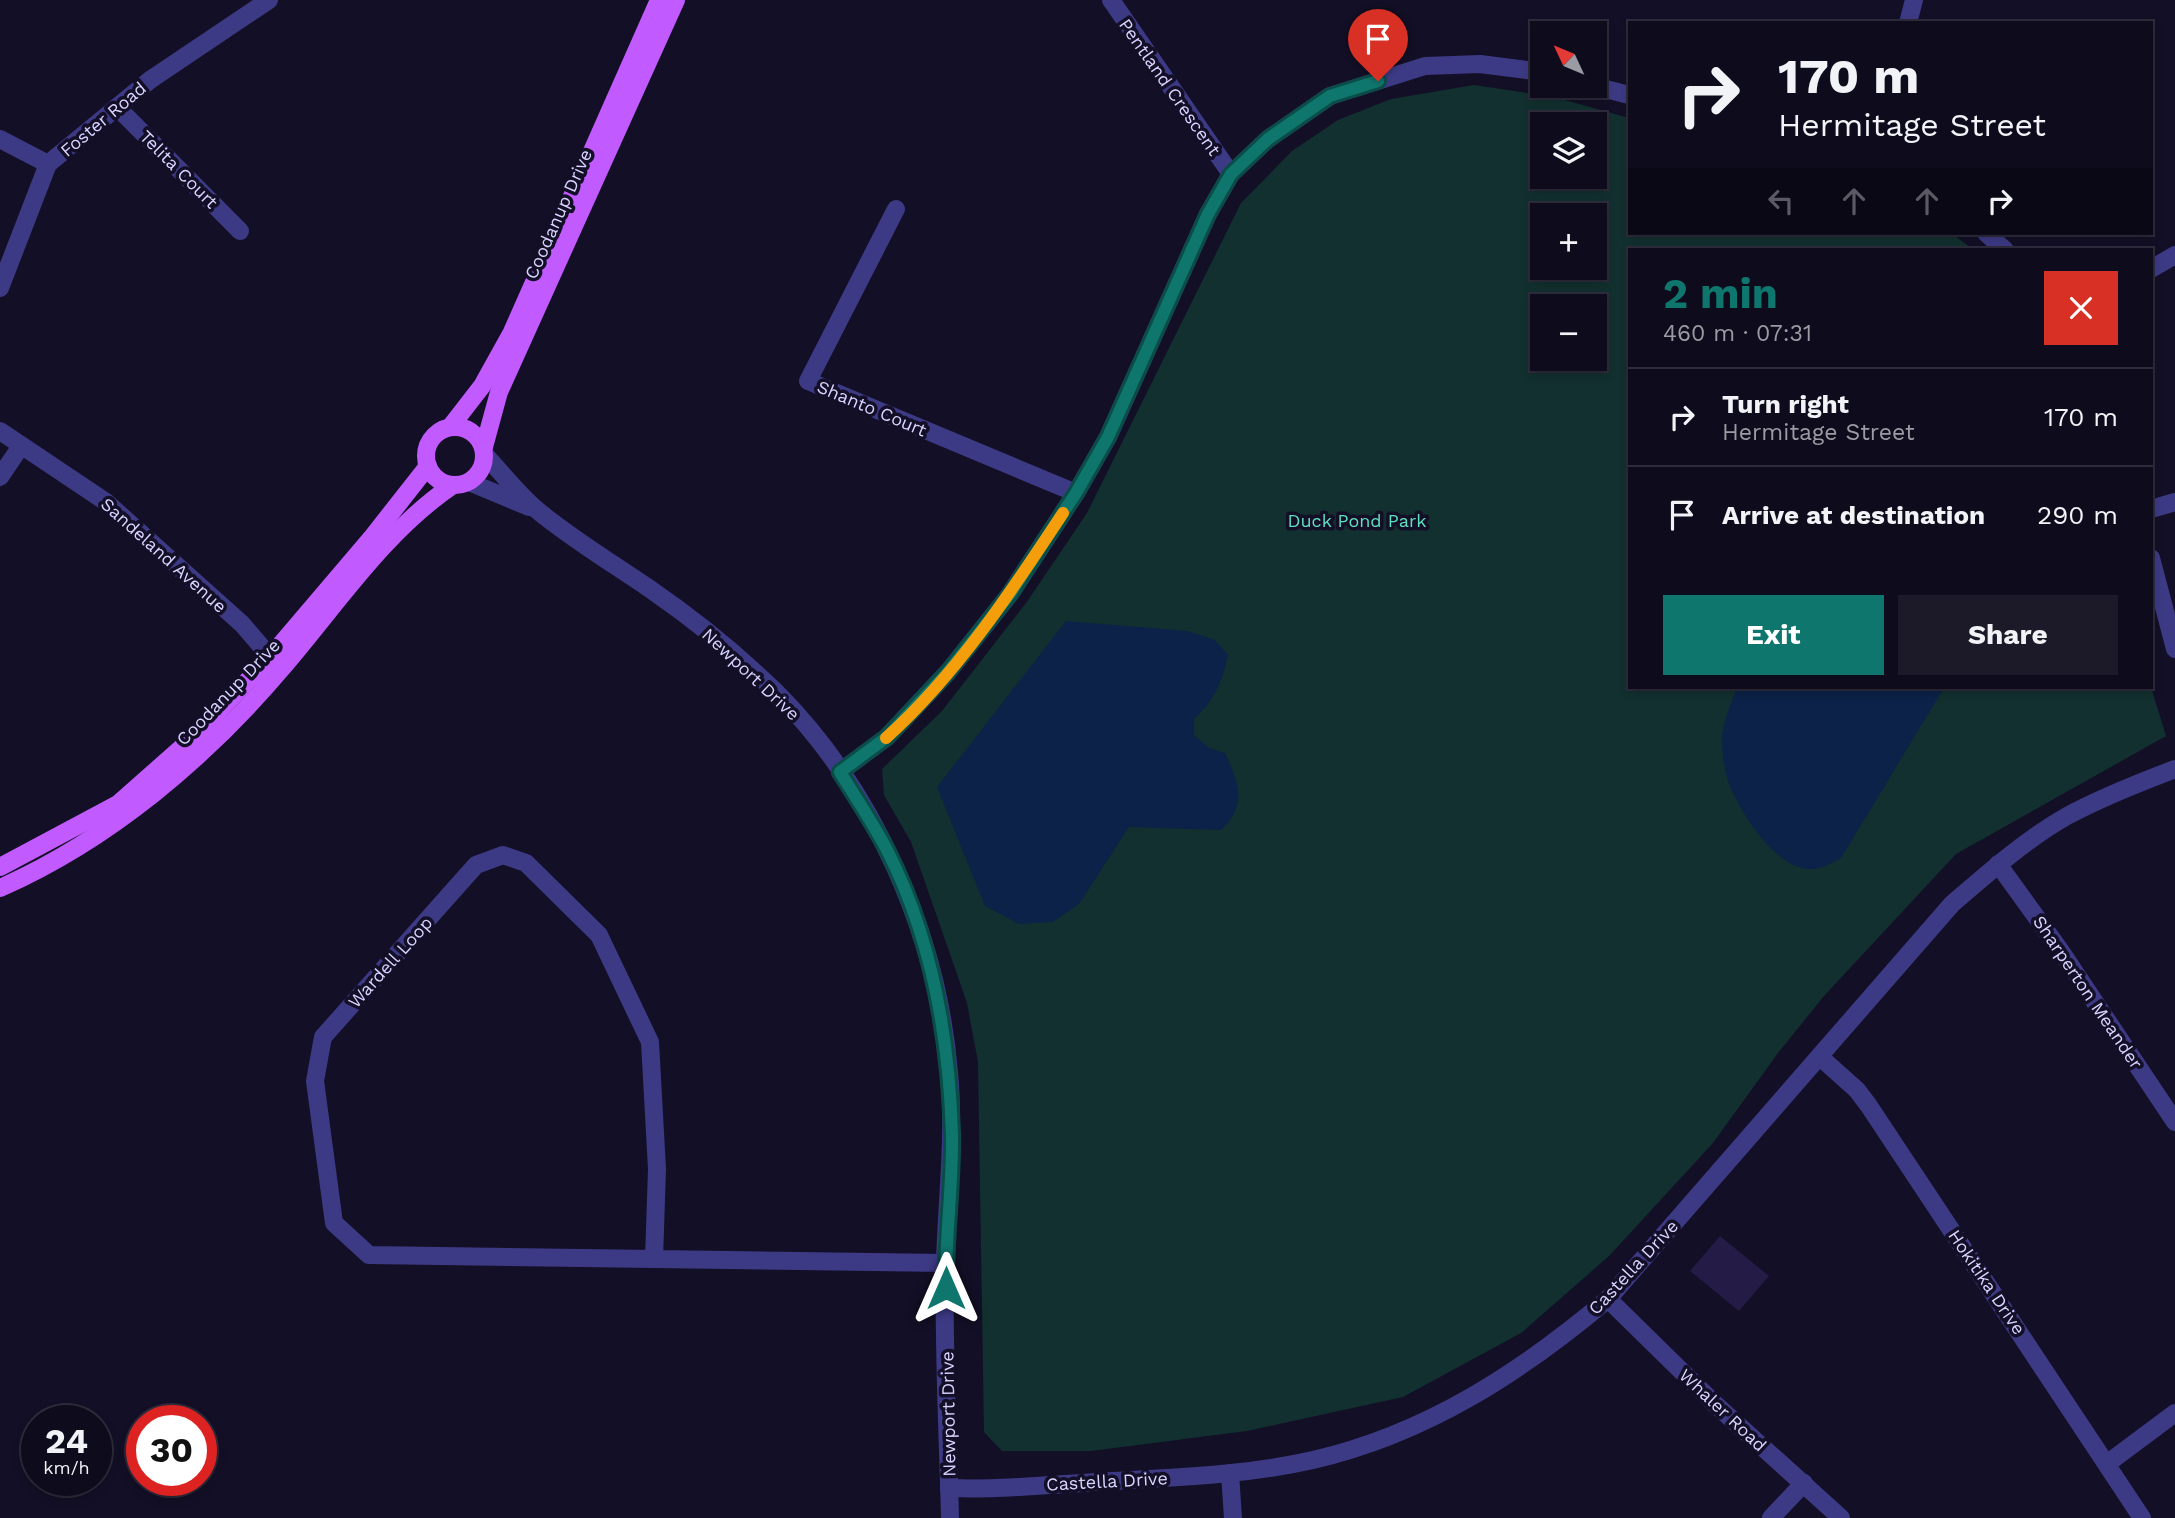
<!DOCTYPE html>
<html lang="en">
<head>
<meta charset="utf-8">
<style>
	body { margin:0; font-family:"Work Sans",sans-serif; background:#1c1929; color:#f1f3f6; height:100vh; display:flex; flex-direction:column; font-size:26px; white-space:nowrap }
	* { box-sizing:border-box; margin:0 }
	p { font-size:23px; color:#9b9ba3 }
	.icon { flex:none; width:38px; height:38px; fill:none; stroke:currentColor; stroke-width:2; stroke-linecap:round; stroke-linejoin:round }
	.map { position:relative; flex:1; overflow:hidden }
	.drawer { position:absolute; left:1628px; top:248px; width:525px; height:441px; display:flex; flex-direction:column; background:#0e0b1c; border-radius:0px; box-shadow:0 4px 10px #0003,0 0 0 2px #2e2b3b }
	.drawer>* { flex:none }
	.top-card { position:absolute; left:1628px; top:21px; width:525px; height:214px; border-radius:0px; box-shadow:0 4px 10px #0003,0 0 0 2px #2e2b3b; background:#0e0b1c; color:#f1f3f6; overflow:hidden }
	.needle { width:46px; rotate:314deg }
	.fabs { position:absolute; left:1530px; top:21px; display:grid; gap:14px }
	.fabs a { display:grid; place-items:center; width:77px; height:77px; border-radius:0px; background:#0e0b1c; box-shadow:0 4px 10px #0003,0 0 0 2px #2e2b3b; font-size:35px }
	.speed { position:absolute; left:21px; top:1405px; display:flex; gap:14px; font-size:35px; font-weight:700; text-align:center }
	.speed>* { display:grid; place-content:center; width:91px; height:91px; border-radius:50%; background:#0e0b1c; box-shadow:0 4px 10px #0003,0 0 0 2px #2e2b3b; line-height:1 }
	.speed small { font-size:18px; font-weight:400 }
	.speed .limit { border:10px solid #d22; background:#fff; color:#111 }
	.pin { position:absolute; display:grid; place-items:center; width:60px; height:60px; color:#fff; margin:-72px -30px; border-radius:50% 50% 50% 0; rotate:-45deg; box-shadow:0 0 7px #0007 }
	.pin .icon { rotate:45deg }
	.me { position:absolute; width:77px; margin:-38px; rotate:0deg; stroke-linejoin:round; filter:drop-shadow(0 0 5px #0008) }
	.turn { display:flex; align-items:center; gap:24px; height:147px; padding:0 35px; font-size:32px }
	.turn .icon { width:91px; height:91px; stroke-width:2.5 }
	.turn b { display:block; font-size:49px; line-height:60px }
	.lanes { display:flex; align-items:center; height:66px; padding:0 35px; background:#0003; justify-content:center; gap:35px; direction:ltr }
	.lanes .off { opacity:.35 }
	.round { display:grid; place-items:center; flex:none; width:74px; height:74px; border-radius:0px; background:#1c1929 }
	.summary { display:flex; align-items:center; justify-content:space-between; height:119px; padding:0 35px }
	h1 { font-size:42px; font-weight:700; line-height:52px; color:#0f766e }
	.primary-button { display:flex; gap:14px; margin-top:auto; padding:14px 35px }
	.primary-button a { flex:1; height:80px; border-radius:0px; background:#0f766e; color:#fff; font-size:28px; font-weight:700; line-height:80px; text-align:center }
	.primary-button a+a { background:#1c1929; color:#f1f3f6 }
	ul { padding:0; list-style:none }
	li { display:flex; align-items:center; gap:21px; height:98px; padding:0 35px; border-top:2px solid #2e2b3b }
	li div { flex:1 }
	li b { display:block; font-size:26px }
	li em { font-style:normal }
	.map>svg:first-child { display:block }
	.green { fill:#12302f; fill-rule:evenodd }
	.water { fill:#0c2248 }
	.building { fill:#241b47 }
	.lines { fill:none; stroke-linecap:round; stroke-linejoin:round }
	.minor { stroke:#3d3a85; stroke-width:18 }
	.major { stroke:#c25bff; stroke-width:18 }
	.route-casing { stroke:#0a4d48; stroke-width:18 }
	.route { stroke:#0f766e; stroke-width:12 }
	.slow { stroke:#f59e0b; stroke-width:12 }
	.labels { text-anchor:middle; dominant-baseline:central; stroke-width:7; stroke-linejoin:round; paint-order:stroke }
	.street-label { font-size:18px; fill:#d9d4ff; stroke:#130f26 }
	.park-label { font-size:18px; fill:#5fe0c0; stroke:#130f26 }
</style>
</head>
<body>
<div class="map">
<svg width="2175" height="1518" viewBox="0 0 2175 1518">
	<rect width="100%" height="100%" fill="#130f26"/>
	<path class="green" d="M 1474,85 L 1554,97 L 1629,118 L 1629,233 L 1951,233 L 1974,250 L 1629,250 L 1629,688 L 2151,687 L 2166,736 L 1956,854 L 1824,996 L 1778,1053 L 1713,1143 L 1609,1256 L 1521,1333 L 1403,1397 L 1247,1431 L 1091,1451 L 1002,1451 L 984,1432 L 978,1062 L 967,1003 L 911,842 L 884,795 L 882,769 L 942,711 L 1026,603 L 1087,513 L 1241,203 L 1292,151 L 1338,120 L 1391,99 ZM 1542,124 L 1594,124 L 1594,177 L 1542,177 ZM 1542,215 L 1594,215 L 1594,268 L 1542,268 ZM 1542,306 L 1594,306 L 1594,359 L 1542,359 Z"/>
	<g class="water">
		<path d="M 1066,621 L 1188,631 L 1215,640 L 1228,655 C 1222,682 1215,700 1194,719 L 1194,735 L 1209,748 L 1225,753 C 1239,783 1248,805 1221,830 L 1129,827 L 1079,904 L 1053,922 L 1019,924 L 985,906 L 937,787 Z"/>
		<path d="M 1737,688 L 1944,688 L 1841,858 C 1831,863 1823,869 1811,869 C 1776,871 1736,807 1727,778 C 1724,767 1722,751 1722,740 C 1722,724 1731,703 1737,688 Z"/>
	</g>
	<polygon class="building" points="1720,1236 1769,1276 1739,1311 1690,1271"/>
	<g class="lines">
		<g class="minor">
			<polyline points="1111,0 1231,174"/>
			<polyline points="1908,23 1914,0"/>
			<polyline points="1594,86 1629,95"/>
			<polyline points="117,107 240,231"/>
			<polyline points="0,139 48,164"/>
			<polyline points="896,209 808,381 1076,493"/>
			<polyline points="1986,233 2005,250"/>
			<polyline points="2151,269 2175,255"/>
			<polyline points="0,288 48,164 150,80 269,0"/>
			<polyline points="0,431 106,502 242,624 279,667"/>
			<path d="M 485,455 C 502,473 518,494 537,510 C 572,539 612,563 650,589 C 695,620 737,654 776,692 C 874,790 938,935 949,1073 C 955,1136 947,1198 945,1261 C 943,1346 948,1433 950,1518"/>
			<polyline points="0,477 21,446"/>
			<polyline points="469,482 529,507"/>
			<polyline points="2151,509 2175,502"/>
			<polyline points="2151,558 2175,649"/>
			<polyline points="840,772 887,737 948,672 1010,594 1076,493 1108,437 1208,214 1231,174 1268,139 1330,96 1425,66 1480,64 1542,72"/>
			<polyline points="1998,864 2060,950 2175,1122"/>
			<polyline points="1820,1057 1857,1090 1869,1106 2142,1518"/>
			<polyline points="654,1259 657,1169 650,1042 599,935 526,863 503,855 476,865 323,1037 315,1081 334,1223 369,1255 945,1263"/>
			<polyline points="1608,1299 1715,1404 1841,1518"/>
			<polyline points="2108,1463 2175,1413"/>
			<polyline points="1230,1473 1233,1518"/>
			<path d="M 949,1488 C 1004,1490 1059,1484 1113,1481 C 1180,1477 1247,1475 1313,1460 C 1426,1434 1520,1373 1608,1299 L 1952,904 C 1988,873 2025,840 2067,816 C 2102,797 2138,783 2175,769"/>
			<polyline points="1771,1518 1804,1483"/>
		</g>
		<g class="major">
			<polyline points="451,426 482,386 512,332 659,0"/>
			<circle cx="455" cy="456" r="29"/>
			<polyline points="484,447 499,392 676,0"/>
			<polyline points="0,867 118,804 196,735 270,657 373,536 428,466"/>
			<path d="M 0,888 C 109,840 206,758 283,667 C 337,604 384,532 453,485"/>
		</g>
	</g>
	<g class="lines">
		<g class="route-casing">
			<path id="route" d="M 946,1288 C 945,1237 953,1185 952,1134 C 949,1035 932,938 887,850 C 873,823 856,798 840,772 L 887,737 L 948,672 L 1010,594 L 1076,493 L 1108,437 L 1208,214 L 1231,174 L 1268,139 L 1330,96 L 1378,81"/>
		</g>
		<use href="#route" class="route"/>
		<path class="slow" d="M 886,738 C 957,674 1011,592 1063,513"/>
	</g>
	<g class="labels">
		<g class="street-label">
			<text transform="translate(1170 87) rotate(55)">Pentland Crescent</text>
			<text transform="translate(103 119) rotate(-40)">Foster Road</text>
			<text transform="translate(179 169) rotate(45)">Telita Court</text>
			<text transform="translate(558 214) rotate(-66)">Coodanup Drive</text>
			<text transform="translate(872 408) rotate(23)">Shanto Court</text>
			<text transform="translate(164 555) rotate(42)">Sandeland Avenue</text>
			<text transform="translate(751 674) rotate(43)">Newport Drive</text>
			<text transform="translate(228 692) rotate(-46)">Coodanup Drive</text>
			<text transform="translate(390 962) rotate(-48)">Wardell Loop</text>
			<text transform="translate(2088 992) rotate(56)">Sharperton Meander</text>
			<text transform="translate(1633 1267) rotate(-47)">Castella Drive</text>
			<text transform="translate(1987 1282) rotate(56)">Hokitika Drive</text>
			<text transform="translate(1723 1410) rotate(43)">Whaler Road</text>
			<text transform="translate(948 1414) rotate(-91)">Newport Drive</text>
			<text transform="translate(1107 1481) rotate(-3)">Castella Drive</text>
		</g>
		<g class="park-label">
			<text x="1357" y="520">Duck Pond Park</text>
		</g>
	</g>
</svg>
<div class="fabs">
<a><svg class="needle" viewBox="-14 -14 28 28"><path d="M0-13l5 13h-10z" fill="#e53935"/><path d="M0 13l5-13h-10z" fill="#9b9ba3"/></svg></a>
<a><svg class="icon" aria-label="layers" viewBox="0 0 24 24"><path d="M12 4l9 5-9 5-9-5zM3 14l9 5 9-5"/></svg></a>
<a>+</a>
<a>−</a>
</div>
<div class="speed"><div>24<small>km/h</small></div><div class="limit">30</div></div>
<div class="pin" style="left:1378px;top:81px;background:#d93025"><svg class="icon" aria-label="arrive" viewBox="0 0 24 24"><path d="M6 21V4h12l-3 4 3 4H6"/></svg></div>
<svg class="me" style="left:946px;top:1288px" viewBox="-20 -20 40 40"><path d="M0-17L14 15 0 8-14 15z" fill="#0f766e" stroke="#fff" stroke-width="4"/></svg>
<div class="top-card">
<div class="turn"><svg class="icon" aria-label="right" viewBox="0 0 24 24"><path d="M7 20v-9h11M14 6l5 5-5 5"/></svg><div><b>170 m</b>Hermitage Street</div></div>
<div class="lanes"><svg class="icon off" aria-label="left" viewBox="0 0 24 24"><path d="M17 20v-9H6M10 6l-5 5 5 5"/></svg><svg class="icon off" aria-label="ahead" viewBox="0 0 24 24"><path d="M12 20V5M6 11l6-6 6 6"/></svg><svg class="icon off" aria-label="ahead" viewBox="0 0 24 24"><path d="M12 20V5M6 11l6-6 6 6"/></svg><svg class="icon" aria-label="right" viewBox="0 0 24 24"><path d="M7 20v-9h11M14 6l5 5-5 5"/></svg></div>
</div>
<section class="drawer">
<div class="summary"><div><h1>2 min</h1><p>460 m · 07:31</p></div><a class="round" style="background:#d93025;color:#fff"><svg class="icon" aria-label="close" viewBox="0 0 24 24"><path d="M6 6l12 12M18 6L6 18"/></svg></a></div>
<ul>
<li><svg class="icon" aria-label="right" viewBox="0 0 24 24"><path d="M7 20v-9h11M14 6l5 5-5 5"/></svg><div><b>Turn right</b><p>Hermitage Street</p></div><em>170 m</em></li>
<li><svg class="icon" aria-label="arrive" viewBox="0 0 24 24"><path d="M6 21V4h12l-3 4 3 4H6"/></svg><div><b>Arrive at destination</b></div><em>290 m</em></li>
</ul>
<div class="primary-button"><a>Exit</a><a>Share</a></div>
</section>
</div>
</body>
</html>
